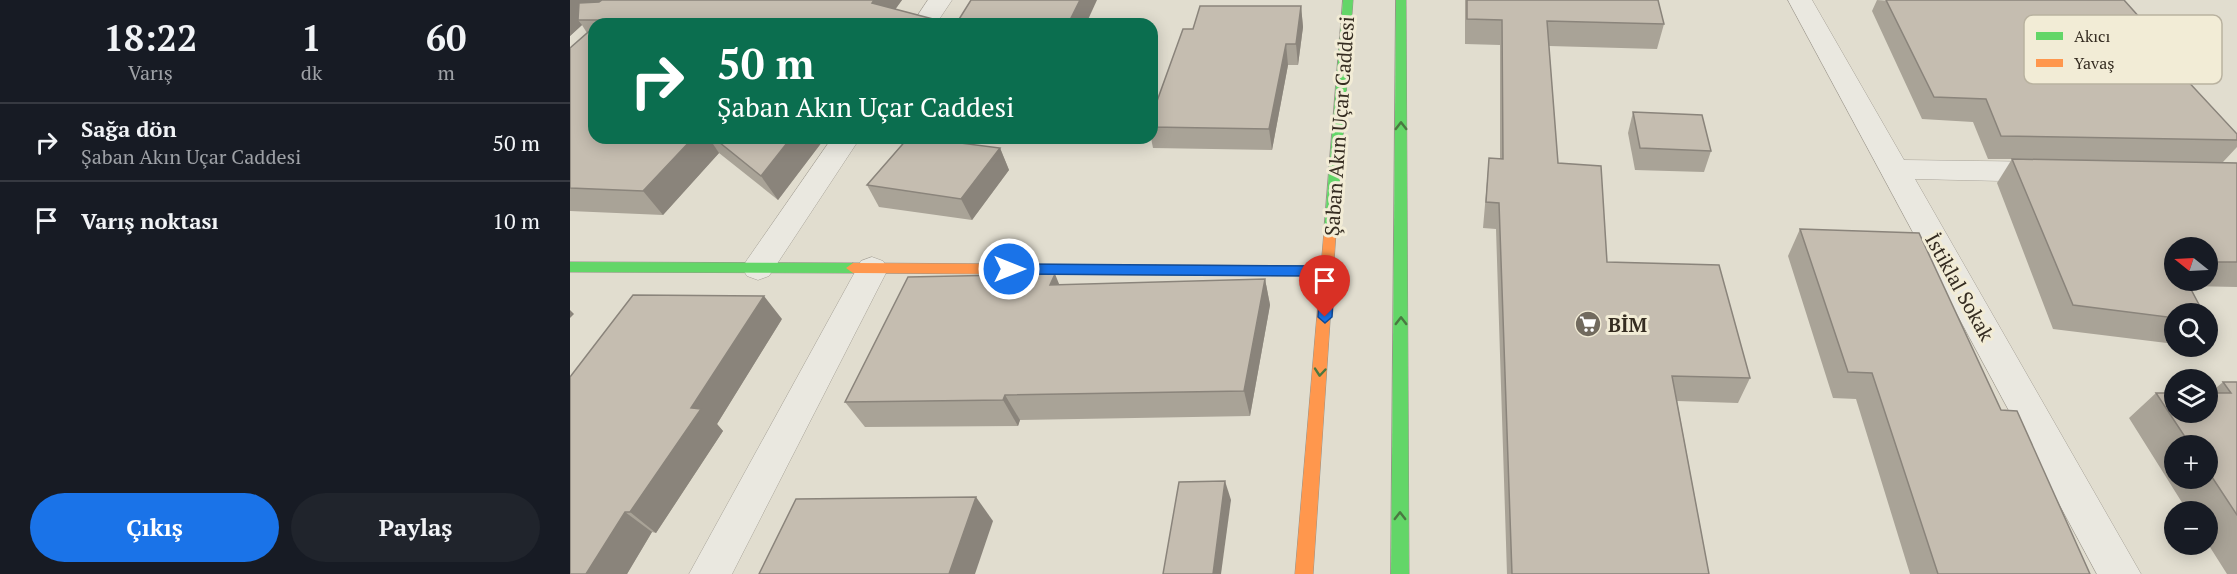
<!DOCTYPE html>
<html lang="tr">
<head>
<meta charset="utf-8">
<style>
	body { margin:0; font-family:"PT Serif",serif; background:#20242c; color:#f1f3f6; height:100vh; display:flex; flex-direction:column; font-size:22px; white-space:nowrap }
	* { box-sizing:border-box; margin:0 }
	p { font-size:20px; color:#9ea1a6 }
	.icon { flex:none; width:33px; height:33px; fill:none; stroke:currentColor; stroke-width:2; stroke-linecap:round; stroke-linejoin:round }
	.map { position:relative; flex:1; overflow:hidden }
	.panel { display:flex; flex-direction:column; background:#171b24; width:570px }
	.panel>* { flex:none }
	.hud { position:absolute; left:18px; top:18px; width:570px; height:126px; border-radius:18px; box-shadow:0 3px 15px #0003; background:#0b6e4f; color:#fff; overflow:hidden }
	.needle { width:39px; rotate:288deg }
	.buttons { position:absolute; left:1594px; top:237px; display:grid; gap:12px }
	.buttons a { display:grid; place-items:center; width:54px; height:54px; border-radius:50%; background:#171b24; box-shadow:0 3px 15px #0003; font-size:30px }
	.pin { position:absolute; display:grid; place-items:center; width:51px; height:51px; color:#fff; margin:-62px -26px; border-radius:50% 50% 50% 0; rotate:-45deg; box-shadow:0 0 6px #0007 }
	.pin .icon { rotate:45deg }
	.me { position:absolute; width:66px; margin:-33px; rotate:90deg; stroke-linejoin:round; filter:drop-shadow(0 0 4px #0008) }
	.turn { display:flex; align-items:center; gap:21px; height:126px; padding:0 30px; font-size:27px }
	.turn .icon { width:78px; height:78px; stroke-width:2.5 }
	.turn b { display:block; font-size:42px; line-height:51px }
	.eta { display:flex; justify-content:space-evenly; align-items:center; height:102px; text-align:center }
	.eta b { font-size:36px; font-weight:700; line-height:42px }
	.primary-button { display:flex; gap:12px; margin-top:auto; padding:12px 30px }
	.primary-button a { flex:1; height:69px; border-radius:36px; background:#1a73e8; color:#fff; font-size:24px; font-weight:700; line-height:69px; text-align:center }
	.primary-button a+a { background:#20242c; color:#f1f3f6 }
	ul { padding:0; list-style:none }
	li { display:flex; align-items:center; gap:18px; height:78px; padding:0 30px; border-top:2px solid #363941 }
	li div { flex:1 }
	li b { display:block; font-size:22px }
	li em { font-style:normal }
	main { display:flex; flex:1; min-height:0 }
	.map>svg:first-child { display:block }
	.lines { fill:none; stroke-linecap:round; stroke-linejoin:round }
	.street-casing { stroke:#a7a298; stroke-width:1 }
	.fast-casing { stroke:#979288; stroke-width:1 }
	.slow-casing { stroke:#979288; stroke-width:1 }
	.street { fill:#eae8e0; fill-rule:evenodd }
	.fast { fill:#63d668; fill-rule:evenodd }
	.slow { fill:#ff974d; fill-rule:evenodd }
	.wall { fill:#a9a397; fill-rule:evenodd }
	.shaded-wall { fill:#8a847b }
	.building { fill:#c5bdb0; stroke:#8a847b; stroke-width:1.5 }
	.oneway { stroke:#4a7841 }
	.route { fill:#1a73e8; stroke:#114b97; stroke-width:1.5 }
	.labels { text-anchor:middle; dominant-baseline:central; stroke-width:6; stroke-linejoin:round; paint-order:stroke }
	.street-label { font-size:20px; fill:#352c21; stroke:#f2ecd6 }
	.poi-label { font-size:20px; font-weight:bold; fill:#352c21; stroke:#f2ecd6; text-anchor:start }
	.key { fill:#f2ecd6; stroke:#b9b2a0; stroke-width:1.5 }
	.key-label { font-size:16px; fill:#352c21 }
</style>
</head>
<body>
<main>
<section class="panel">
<div class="eta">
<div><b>18:22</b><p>Varış</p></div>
<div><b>1</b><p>dk</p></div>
<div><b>60</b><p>m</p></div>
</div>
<ul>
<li><svg class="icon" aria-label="right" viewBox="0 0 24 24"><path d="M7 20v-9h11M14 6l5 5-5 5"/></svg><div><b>Sağa dön</b><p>Şaban Akın Uçar Caddesi</p></div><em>50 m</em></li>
<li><svg class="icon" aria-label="arrive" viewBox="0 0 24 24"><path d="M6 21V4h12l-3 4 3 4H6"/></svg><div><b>Varış noktası</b></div><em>10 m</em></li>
</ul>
<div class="primary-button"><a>Çıkış</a><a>Paylaş</a></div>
</section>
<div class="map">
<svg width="1667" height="574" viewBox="0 0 1667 574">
	<rect width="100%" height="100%" fill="#e1ddcf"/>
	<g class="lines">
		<g class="street-casing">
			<g id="street">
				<polygon points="358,0 382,0 366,24 342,24"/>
				<polygon points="1218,0 1242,0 1334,160 1478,162 1488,165 1493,172 1488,179 1478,182 1345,179 1571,574 1527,574"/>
				<polygon points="262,138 290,138 199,276 188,280 177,276 172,268 177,260"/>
				<polygon points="302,257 313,261 318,269 162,574 119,574 291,261"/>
			</g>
		</g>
		<g class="fast-casing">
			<g id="fast">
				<polygon points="773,0 783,0 766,232 760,236 754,232"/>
				<polygon points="826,0 836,0 839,574 821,574"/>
				<polygon points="0,262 283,263 290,268 283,273 0,272"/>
				<polygon points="586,265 759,266 766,271 759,276 586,275 579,270"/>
			</g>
		</g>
		<g class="slow-casing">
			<g id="slow">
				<polygon points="760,228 766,232 743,574 725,574 754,232"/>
				<polygon points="283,263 586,265 593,270 586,275 283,273 276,268"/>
			</g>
		</g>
		<use href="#street" class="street"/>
		<use href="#fast" class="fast"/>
		<use href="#slow" class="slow"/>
	</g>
	<g class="wall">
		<polygon points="0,0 332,0 325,9 382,24 24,24 24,138 255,138 208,200 149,153 93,215 0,211 0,48 17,33 12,25 0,36"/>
		<polygon points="895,0 1088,0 1094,24 1087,49 979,46 988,163 1037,262 1180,378 1168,403 1107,401 1139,574 937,574 926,229 913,228 919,158 930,159 930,45 895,44"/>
		<path d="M 1307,0 L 1571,19 L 1566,25 L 1667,134 L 1667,147 L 1653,162 L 1667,163 L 1667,287 L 1619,286 L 1605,314 L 1605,344 L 1483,329 L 1427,183 L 1442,159 L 1418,159 L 1403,122 L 1352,119 L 1302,11 ZM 1605,248 L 1638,248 L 1638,280 L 1605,280 Z"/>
		<polygon points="731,6 733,27 728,65 718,65 702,150 583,148 581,138 582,138 582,115 623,29"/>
		<polygon points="1063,112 1141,151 1134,172 1065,170 1058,133"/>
		<polygon points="430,148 439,170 402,220 309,207 297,185"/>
		<polygon points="1230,229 1431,410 1520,574 1340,574 1286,399 1263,398 1218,256"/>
		<polygon points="695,279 700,305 680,416 450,420 448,426 295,427 275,402 489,285"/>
		<polygon points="212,319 147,424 153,431 86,533 82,532 57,574 0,574"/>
		<path d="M 1653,382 L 1667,382 L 1667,574 L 1657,574 L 1638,544 L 1638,512 L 1618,512 L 1559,418 L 1586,393 L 1640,393 ZM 1605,446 L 1638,446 L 1638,478 L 1605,478 Z"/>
	</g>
	<g class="shaded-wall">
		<polygon points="0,0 37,0 8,20 12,25 0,36"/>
		<polygon points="304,0 332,0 315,24 302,3"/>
		<polygon points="510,0 527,0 516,24 498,24"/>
		<polygon points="731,6 733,27 728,65 726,44"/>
		<polygon points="716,44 718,65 702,150 699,129"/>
		<polygon points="123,138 139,138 149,153 93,215 73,191"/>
		<polygon points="221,138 255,138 208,200 191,176"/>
		<polygon points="430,148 439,170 402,220 391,199"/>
		<polygon points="485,274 496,301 480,285"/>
		<polygon points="695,279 700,305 680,416 674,391"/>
		<polygon points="194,296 212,319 147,424 153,431 86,533 60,512 121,408"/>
		<polygon points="0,310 4,314 0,318"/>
		<polygon points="435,395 450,420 448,426 433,400"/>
		<polygon points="655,481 661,500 651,574 643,574"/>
		<polygon points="406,497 423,521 405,574 379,574"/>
		<polygon points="55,512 82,532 57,574 16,574"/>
	</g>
	<g class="building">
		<polygon points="32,0 304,0 302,3 382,24 27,24 31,20 8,20 9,3 29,2"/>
		<polygon points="401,0 510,0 498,24 386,24"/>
		<polygon points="897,0 1088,0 1094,24 977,21 988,163 1031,166 1037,262 1149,265 1180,378 1102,376 1139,574 942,574 929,203 916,202 919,158 933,159 932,20 897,19"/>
		<polygon points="1316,0 1554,0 1571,19 1560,19 1667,134 1667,140 1431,136 1416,99 1364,97"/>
		<polygon points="630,6 731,6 726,44 716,44 699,129 582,127 582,115 613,29 623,29"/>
		<polygon points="24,27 24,138 123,138 73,191 0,188 0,48"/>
		<polygon points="1063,112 1132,115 1141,151 1070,148"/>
		<polygon points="144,138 221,138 191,176"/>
		<polygon points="338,138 351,138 430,148 391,199 297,185"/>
		<polygon points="1442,159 1667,163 1667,262 1638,262 1638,248 1605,248 1605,280 1616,280 1634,314 1605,314 1605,318 1503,305"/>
		<polygon points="1230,229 1349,233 1431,410 1447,411 1520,574 1368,574 1302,373 1278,372"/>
		<polygon points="485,274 480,285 695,279 674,391 435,395 433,400 275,402 338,277"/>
		<polygon points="63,295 194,296 121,408 131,409 60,512 55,512 16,574 0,574 0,377"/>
		<polygon points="1653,382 1667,382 1667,515 1638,471 1638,446 1621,446 1586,393 1605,393 1605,412 1638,412 1638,393 1661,393"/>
		<polygon points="655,481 643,574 593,574 609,482"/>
		<polygon points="406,497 379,574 189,574 226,499"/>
	</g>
	<defs><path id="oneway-chevron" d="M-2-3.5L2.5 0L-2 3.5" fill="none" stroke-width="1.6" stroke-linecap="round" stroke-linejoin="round" transform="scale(1.5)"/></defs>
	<g class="oneway">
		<use href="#oneway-chevron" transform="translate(831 126) rotate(-90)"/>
		<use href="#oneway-chevron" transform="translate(831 321) rotate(-90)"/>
		<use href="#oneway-chevron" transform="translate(750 372) rotate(95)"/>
		<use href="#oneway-chevron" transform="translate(830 516) rotate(-90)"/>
	</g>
	<polygon class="route" points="439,264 759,266 765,271 762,317 755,323 748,317 751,276 439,274 432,269"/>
	<defs>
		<g id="supermarket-disc" transform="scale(1.35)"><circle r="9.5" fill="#716a5e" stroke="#f2ecd6"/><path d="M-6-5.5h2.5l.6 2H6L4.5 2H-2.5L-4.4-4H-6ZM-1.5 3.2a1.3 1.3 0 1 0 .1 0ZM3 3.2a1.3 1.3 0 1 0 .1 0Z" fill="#fff"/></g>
	</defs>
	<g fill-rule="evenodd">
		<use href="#supermarket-disc" x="1018" y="324"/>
	</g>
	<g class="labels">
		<g class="street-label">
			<text transform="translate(769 126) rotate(-86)">Şaban Akın Uçar Caddesi</text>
			<text transform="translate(1390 287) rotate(61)">İstiklal Sokak</text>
		</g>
		<g class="poi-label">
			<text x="1038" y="324">BİM</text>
		</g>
	</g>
	<rect x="1454" y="15" width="198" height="69" rx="9" class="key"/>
	<rect x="1466" y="32" width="27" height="8" fill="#63d668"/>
	<rect x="1466" y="59" width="27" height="8" fill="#ff974d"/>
	<g class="key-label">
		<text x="1504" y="42">Akıcı</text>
		<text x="1504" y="69">Yavaş</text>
	</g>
</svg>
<div class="buttons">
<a><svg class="needle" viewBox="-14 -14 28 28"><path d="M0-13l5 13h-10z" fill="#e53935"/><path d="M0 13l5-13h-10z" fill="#9ea1a6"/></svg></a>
<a><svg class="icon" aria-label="search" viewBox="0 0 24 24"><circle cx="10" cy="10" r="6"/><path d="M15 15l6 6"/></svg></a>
<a><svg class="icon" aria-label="layers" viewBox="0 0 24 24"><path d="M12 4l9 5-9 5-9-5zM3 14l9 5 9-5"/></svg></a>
<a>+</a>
<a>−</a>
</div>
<div class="pin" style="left:755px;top:317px;background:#d93025"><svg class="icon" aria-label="arrive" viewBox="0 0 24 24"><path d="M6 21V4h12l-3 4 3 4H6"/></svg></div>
<svg class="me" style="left:439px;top:269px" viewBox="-20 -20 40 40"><circle r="17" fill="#1a73e8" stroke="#fff" stroke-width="3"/><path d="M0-11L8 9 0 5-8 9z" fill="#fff"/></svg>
<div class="hud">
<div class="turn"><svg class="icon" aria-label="right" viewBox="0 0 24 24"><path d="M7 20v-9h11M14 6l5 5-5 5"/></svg><div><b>50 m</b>Şaban Akın Uçar Caddesi</div></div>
</div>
</div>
</main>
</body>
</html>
